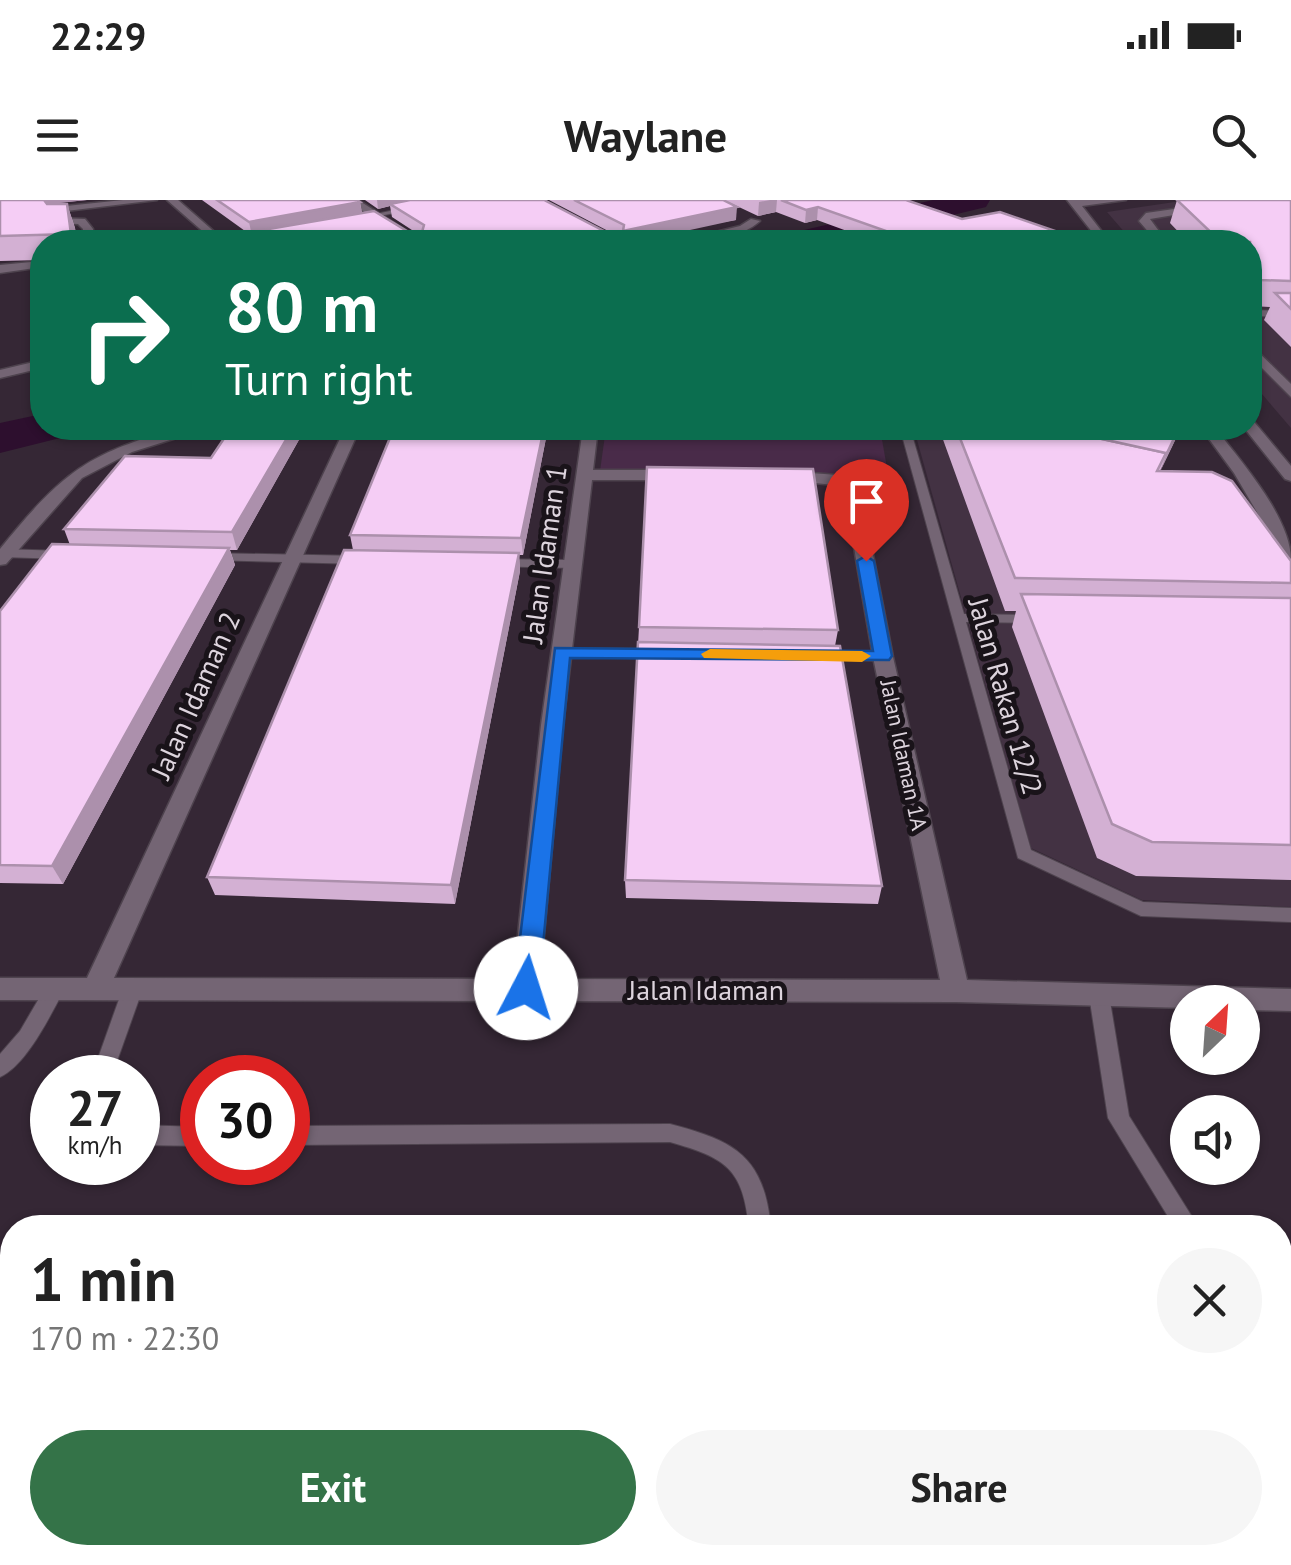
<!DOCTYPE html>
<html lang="en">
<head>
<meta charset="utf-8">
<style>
	body { margin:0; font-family:"PT Sans",sans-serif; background:#f6f6f6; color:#222; height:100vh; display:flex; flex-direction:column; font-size:38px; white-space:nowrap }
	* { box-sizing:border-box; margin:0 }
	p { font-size:32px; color:#767676 }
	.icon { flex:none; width:55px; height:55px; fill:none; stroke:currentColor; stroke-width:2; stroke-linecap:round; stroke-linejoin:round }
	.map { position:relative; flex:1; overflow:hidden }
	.details { position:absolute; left:0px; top:1015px; width:1292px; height:350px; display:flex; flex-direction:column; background:#fff; border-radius:40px 40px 0 0; box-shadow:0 2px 8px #0004 }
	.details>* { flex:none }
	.guide { position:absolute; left:30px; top:30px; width:1232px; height:210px; border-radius:40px; box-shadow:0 2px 8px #0004; background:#0b6e4f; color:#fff; overflow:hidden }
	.needle { width:65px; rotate:25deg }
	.controls { position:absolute; left:1170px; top:785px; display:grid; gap:20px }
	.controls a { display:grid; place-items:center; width:90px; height:90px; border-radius:50%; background:#fff; box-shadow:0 2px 8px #0004; font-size:50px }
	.speed { position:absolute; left:30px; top:855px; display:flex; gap:20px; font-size:50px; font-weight:700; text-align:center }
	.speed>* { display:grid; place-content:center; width:130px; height:130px; border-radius:50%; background:#fff; box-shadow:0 2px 8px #0004; line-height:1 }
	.speed small { font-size:25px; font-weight:400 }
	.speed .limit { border:15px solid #d22; background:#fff; color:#111 }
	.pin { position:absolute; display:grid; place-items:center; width:85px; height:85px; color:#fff; margin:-102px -42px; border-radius:50% 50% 50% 0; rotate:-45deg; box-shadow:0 0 10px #0007 }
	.pin .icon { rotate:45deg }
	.me { position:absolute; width:110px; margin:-55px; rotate:5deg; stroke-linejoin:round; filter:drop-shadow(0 0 8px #0008) }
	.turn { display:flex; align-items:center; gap:35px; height:210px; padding:0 30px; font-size:45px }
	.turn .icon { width:130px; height:130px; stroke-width:2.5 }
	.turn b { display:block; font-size:70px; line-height:85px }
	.round { display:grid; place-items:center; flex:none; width:105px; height:105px; border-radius:52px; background:#f6f6f6 }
	.headline { display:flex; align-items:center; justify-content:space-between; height:170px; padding:0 30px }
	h1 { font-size:60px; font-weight:600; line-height:75px }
	.cta { display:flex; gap:20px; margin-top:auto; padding:20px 30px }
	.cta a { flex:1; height:115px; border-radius:60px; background:#347348; color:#fff; font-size:40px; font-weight:600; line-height:115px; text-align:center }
	.cta a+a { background:#f6f6f6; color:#222 }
	.status { display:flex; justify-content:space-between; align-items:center; height:70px; padding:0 50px; background:#fff; direction:ltr }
	.status svg { height:28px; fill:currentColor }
	header { display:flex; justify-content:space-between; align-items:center; height:130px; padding:0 30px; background:#fff; font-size:45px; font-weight:600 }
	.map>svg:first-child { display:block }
	.built { fill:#433243 }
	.green { fill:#492b49 }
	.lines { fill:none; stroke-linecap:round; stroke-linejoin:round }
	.river { fill:#2d0f2e; fill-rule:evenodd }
	.lane-casing { stroke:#4e434e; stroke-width:2 }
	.street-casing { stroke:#4e434e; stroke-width:3 }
	.lane { fill:#746574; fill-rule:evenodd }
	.street { fill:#746574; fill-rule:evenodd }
	.wall { fill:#d3b0d3 }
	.shaded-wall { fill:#ac90ac }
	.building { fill:#f5cdf5; stroke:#ac90ac; stroke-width:2.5 }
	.route { fill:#1a73e8; stroke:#114b97; stroke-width:2.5 }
	.slow { fill:#f59e0b }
	.labels { text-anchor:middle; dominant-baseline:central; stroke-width:10; stroke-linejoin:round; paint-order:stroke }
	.far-street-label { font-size:22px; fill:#ddd4dd; stroke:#191319 }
	.street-label { font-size:28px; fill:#ddd4dd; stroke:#191319 }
</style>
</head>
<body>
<div class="status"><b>22:29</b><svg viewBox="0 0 49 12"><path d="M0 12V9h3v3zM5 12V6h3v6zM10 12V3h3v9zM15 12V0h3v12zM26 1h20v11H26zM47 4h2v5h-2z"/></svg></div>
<header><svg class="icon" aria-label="menu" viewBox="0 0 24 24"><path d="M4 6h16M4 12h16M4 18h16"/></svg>Waylane<svg class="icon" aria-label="search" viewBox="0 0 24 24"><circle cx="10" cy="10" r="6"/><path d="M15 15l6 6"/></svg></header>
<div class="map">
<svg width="1291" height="1365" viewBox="0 0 1291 1365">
	<rect width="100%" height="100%" fill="#352735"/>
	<g class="built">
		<polygon points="1188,0 1291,0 1291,228 1250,180 1250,42 1133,42 1107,12"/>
		<polygon points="914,229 1247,305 1291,378 1291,707 1142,700 1031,648"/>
	</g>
	<polygon class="green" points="606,228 880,228 888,274 600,271"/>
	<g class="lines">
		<g class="river">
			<polygon points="933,0 990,0 986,7 841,42 782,42 787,34"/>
			<polygon points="42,214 42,228 67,228 60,238 0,253 0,223"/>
		</g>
		<g class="lane-casing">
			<g id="lane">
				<polygon points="442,0 457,0 375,17 371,15"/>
				<polygon points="284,33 281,37 238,42 242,40"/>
				<polygon points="1250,110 1291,111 1291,117 1250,116"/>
				<polygon points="900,228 910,228 964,414 1038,415 1045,419 1038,423 966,422 1031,650 1143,702 1291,708 1291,722 1141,716 1018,658"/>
				<polygon points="0,349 66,351 72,355 66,359 0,357"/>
				<polygon points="212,353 361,356 367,360 361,364 208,360 208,354"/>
				<polygon points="497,359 571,360 577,364 571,368 493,366 493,360"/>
				<polygon points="561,448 661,449 668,453 661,457 556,455 556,449"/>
				<polygon points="822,452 883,453 890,457 883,461 817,459 817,453"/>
				<path d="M 55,780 L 62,783 L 65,788 C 51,814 27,865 0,877 L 0,854 L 20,831 L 48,783 Z"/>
				<polygon points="133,780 140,783 143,788 111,878 91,878 123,788 126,783"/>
				<polygon points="1099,787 1106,790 1109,795 1129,916 1199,1028 1175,1028 1108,918 1089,795 1092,790"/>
				<path d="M 670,924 C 735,941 764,956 771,1028 L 749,1028 C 743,968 726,958 670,942 L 288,945 L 288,926 Z"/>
				<polygon points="138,925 202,927 202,946 138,945"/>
				<polygon points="1280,1126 1291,1132 1291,1162 1280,1156"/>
				<polygon points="0,1300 12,1302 12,1328 0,1328"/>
				<polygon points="210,1352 238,1352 242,1365 214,1365"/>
				<polygon points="399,1352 427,1352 426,1365 398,1365"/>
				<rect x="762" y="1352" width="28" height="13"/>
			</g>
		</g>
		<g class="street-casing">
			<g id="street">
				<polygon points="123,0 157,0 0,19 0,13"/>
				<polygon points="167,0 178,0 226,42 215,42"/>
				<polygon points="346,0 358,0 424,42 411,42"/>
				<polygon points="1067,0 1126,0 1082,6 1110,42 1100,42"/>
				<polygon points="1237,0 1264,0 1150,19 1167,42 1157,42 1139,21 1146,13"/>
				<polygon points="55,18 85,19 93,29 93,42 82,42 83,29 78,24 51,23"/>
				<path d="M 751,19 L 760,21 C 740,39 702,44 675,42 L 740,26 Z"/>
				<polygon points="42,61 42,67 0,73 0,65"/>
				<polygon points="1250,144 1291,184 1291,197 1250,156"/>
				<polygon points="42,160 42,168 0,178 0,170"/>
				<polygon points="1250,221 1255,223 1291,266 1291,281 1285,279 1245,229 1250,228"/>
				<path d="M 183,228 L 208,228 L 132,252 L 82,278 L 6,364 L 0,365 L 0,349 C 61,274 88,251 183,228 Z"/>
				<polygon points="345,228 360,228 114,778 513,779 541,525 583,228 598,228 593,270 678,270 686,275 678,280 592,280 563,525 540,779 940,780 873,457 844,290 834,285 777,279 777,273 783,271 838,275 860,288 893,457 967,780 1291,789 1291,811 1242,810 1242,802 1188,802 1188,808 956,802 0,800 0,778 87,778"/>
				<path d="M 1201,228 L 1215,228 C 1241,261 1291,318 1291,360 L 1282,355 L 1234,273 Z"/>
			</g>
		</g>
		<use href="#lane" class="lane"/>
		<use href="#street" class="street"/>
	</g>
	<g class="wall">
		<polygon points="0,0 87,0 47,4 67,4 75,28 77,42 42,42 42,60 0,61"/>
		<polygon points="202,0 357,0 360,2 362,13 407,31 415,32 392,17 390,6 378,9 365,0 544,0 606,32 610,32 549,0 723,0 736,20 623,38 620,37 620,42 259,42 258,35 252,36"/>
		<polygon points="724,0 906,0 962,19 1086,42 877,42 817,20 805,23 776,12 758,16"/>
		<polygon points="1177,0 1291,0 1291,147 1264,120 1270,107 1250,106 1250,42 1188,42 1170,23"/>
		<polygon points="548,228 523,355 519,355 520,371 455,704 215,695 207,677 353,350 350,335"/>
		<polygon points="942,228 1181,228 1160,271 1291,361 1291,680 1136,676 1097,658 1012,427 1016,411 1005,411 941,234"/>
		<polygon points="300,238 237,350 230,350 235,365 63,684 0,683 0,411 70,345 64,329 211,258"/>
		<polygon points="639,427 838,430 835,446 882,686 878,704 626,698 625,680"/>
	</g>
	<g class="shaded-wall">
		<polygon points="0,0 87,0 0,9"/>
		<polygon points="377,0 422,0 390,4 390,6 378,9"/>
		<polygon points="770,0 777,0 776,12 758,16 759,2"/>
		<polygon points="360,2 362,15 257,31 258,35 252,36 249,22"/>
		<polygon points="67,4 75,28 77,42 74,42 71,34"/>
		<polygon points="737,7 736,20 635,42 623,42 623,31"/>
		<polygon points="818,7 817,20 805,23 806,10"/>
		<polygon points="620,32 620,42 571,42"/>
		<polygon points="293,228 298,228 300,238 237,350 232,332"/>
		<polygon points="544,228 548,228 523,355 521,338"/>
		<polygon points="1179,228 1181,228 1160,272 1166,255"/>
		<polygon points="229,348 235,365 63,684 52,666"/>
		<polygon points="519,353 520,371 455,704 451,685"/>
	</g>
	<g class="building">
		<polygon points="0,0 44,0 47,4 67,4 71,34 0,36"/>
		<polygon points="217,0 357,0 360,2 249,22"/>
		<polygon points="410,0 544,0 606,32 620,32 571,42 271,42 257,31 374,11 407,31 422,32 424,25 390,4"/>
		<polygon points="574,0 723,0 737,7 623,31 624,25"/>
		<polygon points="781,0 906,0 962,19 1000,12 1084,41 1086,42 917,42 818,7 806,10"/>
		<polygon points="1177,0 1291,0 1291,81 1260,80 1250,70 1250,42 1221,42"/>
		<polygon points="1275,93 1291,93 1291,109"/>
		<polygon points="231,228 293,228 232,332 64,329 125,256 211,258"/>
		<polygon points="394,228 544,228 521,338 350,335"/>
		<polygon points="956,228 1052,228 1166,253 1157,271 1212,272 1232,281 1291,361 1291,383 1015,378"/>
		<polygon points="1052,228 1179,228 1166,255 1166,253"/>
		<polygon points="647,267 813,269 838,430 639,427"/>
		<polygon points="52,344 229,348 52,666 0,665 0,411"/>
		<polygon points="344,350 519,353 451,685 207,677"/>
		<polygon points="1021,394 1291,398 1291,645 1152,642 1112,624"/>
		<polygon points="638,442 840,446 882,686 625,680"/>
	</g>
	<polygon class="route" points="866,356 874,361 892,456 889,460 570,458 539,788 535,795 517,795 514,788 555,448 873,451 857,361"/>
	<polygon class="slow" points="710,449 862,451 871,456 862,462 704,458 701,454"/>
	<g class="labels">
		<g class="far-street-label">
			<text transform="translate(904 555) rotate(78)">Jalan Idaman 1A</text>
		</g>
		<g class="street-label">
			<text transform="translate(544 354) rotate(-82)">Jalan Idaman 1</text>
			<text transform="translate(195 495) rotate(-66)">Jalan Idaman 2</text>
			<text transform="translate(1006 496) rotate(74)">Jalan Rakan 12/2</text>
			<text x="706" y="789">Jalan Idaman</text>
		</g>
	</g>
</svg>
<div class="controls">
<a><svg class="needle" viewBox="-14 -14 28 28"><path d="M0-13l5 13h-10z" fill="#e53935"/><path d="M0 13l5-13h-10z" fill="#767676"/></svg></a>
<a><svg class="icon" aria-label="sound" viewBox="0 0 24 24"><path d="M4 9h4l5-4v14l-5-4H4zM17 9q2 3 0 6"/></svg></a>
</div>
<div class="speed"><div>27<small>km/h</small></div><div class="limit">30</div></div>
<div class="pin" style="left:866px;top:361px;background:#d93025"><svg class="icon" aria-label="arrive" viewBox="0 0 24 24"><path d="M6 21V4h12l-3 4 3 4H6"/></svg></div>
<svg class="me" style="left:526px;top:788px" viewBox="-20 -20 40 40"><circle r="19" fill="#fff"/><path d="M0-13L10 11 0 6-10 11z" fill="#1a73e8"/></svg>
<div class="guide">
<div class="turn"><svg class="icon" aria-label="right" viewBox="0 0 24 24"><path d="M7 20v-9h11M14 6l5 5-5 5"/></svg><div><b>80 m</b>Turn right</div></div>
</div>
<section class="details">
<div class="headline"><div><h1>1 min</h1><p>170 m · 22:30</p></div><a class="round"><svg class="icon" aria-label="close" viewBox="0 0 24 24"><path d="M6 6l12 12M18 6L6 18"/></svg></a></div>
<div class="cta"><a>Exit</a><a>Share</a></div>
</section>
</div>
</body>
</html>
